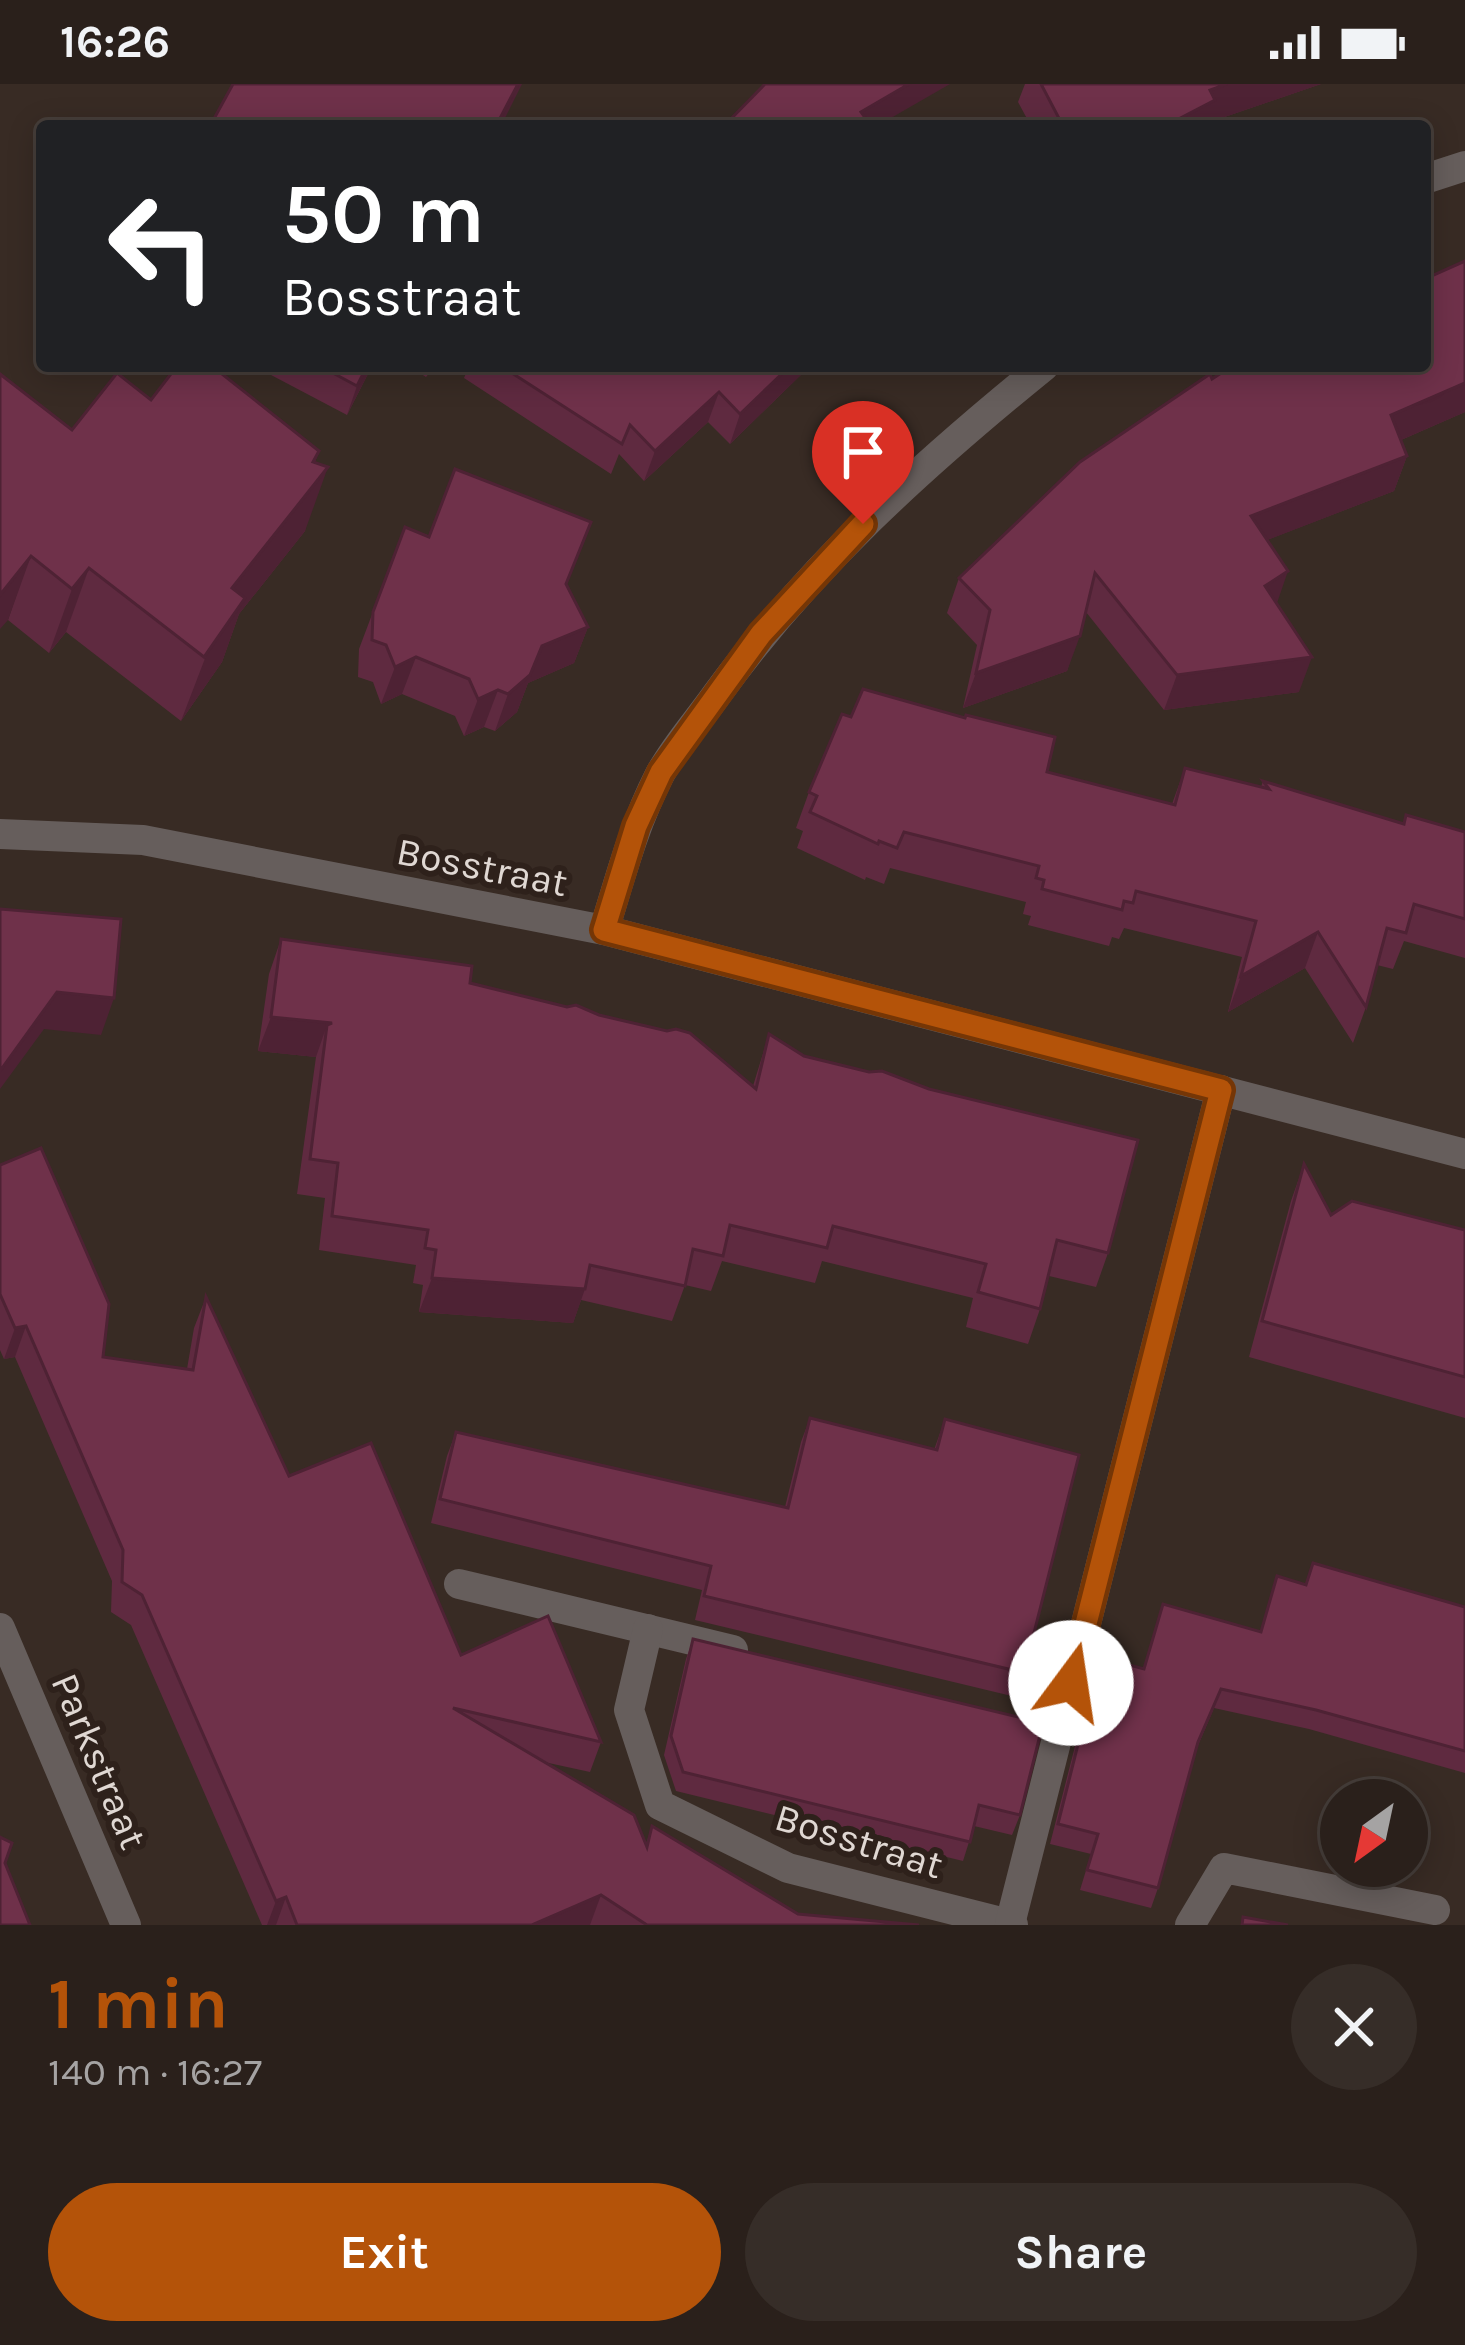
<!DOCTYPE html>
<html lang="en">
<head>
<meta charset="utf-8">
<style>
	body { margin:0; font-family:Karla,sans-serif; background:#362d28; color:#f1f3f6; height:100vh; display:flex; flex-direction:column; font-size:45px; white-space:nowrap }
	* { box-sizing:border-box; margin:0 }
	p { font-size:39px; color:#a5a3a3 }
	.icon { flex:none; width:66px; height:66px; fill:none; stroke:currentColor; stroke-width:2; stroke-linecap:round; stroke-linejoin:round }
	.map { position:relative; height:1841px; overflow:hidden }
	.sheet { display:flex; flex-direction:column; background:#2a201b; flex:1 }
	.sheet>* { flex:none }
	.top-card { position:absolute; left:36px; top:36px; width:1395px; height:252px; border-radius:12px; box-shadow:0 6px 30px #0003,0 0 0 3px #463e3a; background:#202124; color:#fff; overflow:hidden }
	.needle { width:78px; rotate:213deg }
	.buttons { position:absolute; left:1320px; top:1695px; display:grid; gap:24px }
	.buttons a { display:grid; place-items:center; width:108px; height:108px; border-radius:50%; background:#2a201b; box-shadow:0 6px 30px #0003,0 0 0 3px #463e3a; font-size:60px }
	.pin { position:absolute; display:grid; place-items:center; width:102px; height:102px; color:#fff; margin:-123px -51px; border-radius:50% 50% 50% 0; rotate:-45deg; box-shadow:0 0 12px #0007 }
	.pin .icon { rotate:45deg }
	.me { position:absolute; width:132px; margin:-66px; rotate:14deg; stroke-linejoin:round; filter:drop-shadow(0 0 9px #0008) }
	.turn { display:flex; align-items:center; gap:42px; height:252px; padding:0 48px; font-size:54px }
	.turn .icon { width:156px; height:156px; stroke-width:2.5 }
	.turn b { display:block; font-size:84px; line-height:102px }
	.round { display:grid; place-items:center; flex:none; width:126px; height:126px; border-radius:63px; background:#362d28 }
	.headline { display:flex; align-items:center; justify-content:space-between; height:204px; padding:0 48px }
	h1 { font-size:72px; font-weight:700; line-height:90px; color:#b45309 }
	.primary-button { display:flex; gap:24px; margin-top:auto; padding:24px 48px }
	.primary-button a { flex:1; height:138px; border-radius:72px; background:#b45309; color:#fff; font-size:48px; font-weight:700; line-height:138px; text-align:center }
	.primary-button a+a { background:#362d28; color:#f1f3f6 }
	.status { display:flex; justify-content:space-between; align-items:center; height:84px; padding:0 60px; background:#2a201b; direction:ltr }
	.status svg { height:33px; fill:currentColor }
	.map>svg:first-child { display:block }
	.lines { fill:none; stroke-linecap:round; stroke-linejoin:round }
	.minor { stroke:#665e5c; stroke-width:30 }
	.wall { fill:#5f2a40 }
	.shaded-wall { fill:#4e2234 }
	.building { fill:#6f314a; stroke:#4e2234; stroke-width:3 }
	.route-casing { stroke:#753606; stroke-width:30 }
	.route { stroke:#b45309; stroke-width:21 }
	.labels { text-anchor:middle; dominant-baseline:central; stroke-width:12; stroke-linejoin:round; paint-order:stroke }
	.street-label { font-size:39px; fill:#e0d8d3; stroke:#2e211b }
</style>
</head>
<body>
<div class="status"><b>16:26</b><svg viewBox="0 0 49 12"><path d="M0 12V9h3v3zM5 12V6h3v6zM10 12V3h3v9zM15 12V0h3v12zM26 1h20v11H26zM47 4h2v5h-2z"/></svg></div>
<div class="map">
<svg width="1465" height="1841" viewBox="0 0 1465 1841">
	<rect width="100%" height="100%" fill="#382b24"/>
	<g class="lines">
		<g class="minor">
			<polyline points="1425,95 1465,82"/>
			<polyline points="0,750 143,756 604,846 1465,1070"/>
			<path d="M 604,846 C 620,794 634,741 659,692 C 674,663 698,637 717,610 C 811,481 921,382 1044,282"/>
			<polyline points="459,1500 733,1566"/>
			<polyline points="0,1544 126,1841"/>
			<polyline points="648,1545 629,1626 660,1721 788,1784 1013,1841"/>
			<polyline points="1010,1840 1221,1006"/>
			<polyline points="1190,1841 1224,1784 1435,1826"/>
		</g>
	</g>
	<g class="wall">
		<polygon points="1025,0 1321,0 1207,39 1206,42 1031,42 1018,18"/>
		<polygon points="254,282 372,282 347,331"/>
		<polygon points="409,282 435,282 426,293"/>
		<polygon points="469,282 810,282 730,360 708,338 644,397 619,370 611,390 464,294"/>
		<polygon points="1212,295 1465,328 1401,356 1407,372 1394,407 1267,456 1277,520 1299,608 1164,626 1086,528 1067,587 963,624 977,561 947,529 959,494"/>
		<polygon points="151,316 319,367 315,378 305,447 239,530 222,578 181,637 66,548 49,569 8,536 72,346"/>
		<polygon points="405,443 567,501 588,543 574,579 528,599 517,628 495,647 484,643 464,652 455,632 402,610 381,620 373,598 358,593 359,565"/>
		<polygon points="851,633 1047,688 1172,720 1185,684 1261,703 1263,697 1403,740 1465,748 1465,874 1404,857 1393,885 1377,881 1366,923 1353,959 1305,884 1228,928 1242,873 1124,844 1119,855 1112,853 1109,862 1028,841 1031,832 1023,830 1026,818 890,784 884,800 866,793 865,796 797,764 803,747 796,744 809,708"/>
		<polygon points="281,855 470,899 753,1002 769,950 1108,1169 1096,1203 1049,1192 1040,1225 1028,1260 966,1243 973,1214 822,1177 815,1199 722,1177 711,1207 685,1201 672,1237 581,1216 573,1239 419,1228 423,1201 413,1199 416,1181 319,1166 325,1114 297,1110 316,973 258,967 269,890"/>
		<polygon points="1304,1080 1331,1131 1465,1146 1465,1334 1249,1273 1291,1117"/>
		<polygon points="0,1081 103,1273 187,1285 194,1244 206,1213 289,1392 461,1571 601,1658 590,1688 544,1678 646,1760 652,1742 798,1830 919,1841 262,1841 131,1541 111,1528 112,1497 15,1273 4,1275 0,1266"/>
		<polygon points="810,1334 934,1366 945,1335 1054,1596 1045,1620 695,1536 702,1506 431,1439 447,1372 456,1348 785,1423 801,1358"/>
		<polygon points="1277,1492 1305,1501 1465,1523 1465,1689 1309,1645 1214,1624 1196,1666 1158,1804 1151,1824 1080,1806 1091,1770 1050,1760 1093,1592 1100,1573 1143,1585 1163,1520 1260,1548"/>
		<polygon points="693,1555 1020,1731 1012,1751 974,1742 963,1777 676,1707 664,1671 686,1575"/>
	</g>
	<g class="shaded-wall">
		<polygon points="518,0 522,0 501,42 496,42"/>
		<polygon points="909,0 950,0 877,42 856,42 861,28"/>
		<polygon points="1227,0 1321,0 1207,39 1206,42 1165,42 1210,6"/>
		<polygon points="367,282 372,282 347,331 357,302"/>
		<polygon points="790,282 810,282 730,360 740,330"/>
		<polygon points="1465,299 1465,328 1378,366 1391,331"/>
		<polygon points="719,308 708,338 644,397 655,367"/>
		<polygon points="319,367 300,418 328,383 305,447 239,530 222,578 181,637 232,504"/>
		<polygon points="1407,372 1394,407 1239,467 1251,432"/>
		<polygon points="31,472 8,536 0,545 0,511"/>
		<polygon points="89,484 66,548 49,569 72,505"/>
		<polygon points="1288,487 1276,522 1265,502"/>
		<polygon points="588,543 574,579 528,599 517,628 495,647 508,610 542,562"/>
		<polygon points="1080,552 1067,587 963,624 976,589"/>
		<polygon points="416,573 402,610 381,620 395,583"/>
		<polygon points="1312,573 1299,608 1164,626 1177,591"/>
		<polygon points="498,606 484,643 464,652 478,615"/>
		<polygon points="1318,848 1305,884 1228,928 1241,892"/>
		<polygon points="57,908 114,914 101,951 44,945 0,1005 0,987"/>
		<polygon points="271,933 332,939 327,941 316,973 258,967"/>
		<polygon points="432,1194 585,1205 573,1239 419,1228"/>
		<polygon points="26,1242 15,1273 4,1275 15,1244"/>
		<polygon points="601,1811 590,1841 532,1841"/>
		<polygon points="286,1813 276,1841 267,1841 276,1817"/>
	</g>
	<g class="building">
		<polygon points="233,0 518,0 496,42 210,42"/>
		<polygon points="765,0 909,0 861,28 871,42 724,42"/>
		<polygon points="1041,0 1227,0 1210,6 1215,16 1165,42 1063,42"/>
		<polygon points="1465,177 1465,299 1391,331 1407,372 1251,432 1288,487 1265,502 1312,573 1177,591 1095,489 1080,552 976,589 990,526 959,494 1080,378 1210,290 1212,295 1232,282 1425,282 1425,195"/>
		<polygon points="177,282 212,282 319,367 313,378 328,383 232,504 245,514 204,573 89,484 72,505 31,472 0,511 0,290 72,346 117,289 151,316"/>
		<polygon points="320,282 367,282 357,302"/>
		<polygon points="501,282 790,282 740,330 719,308 655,367 630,341 622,360"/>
		<polygon points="455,385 591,438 566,500 588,543 542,562 530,591 508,610 498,606 478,615 469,595 416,573 395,583 386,561 372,556 373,528 405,443 429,453"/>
		<polygon points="863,605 965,634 966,631 1055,653 1047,688 1175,721 1185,684 1269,705 1263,697 1404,740 1406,731 1465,748 1465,835 1414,820 1406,849 1387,844 1366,923 1318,848 1241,892 1256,837 1136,807 1133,819 1124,817 1122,826 1042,805 1044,796 1036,794 1039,782 904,748 897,764 879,757 878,760 810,728 817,712 809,708 842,630 851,633"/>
		<polygon points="0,825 121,835 114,914 57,908 0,987"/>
		<polygon points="281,855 472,882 470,899 567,923 576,921 599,931 667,947 676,945 690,949 756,1005 769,950 804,972 869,988 882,987 929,1005 1138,1056 1108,1169 1057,1156 1040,1225 978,1208 986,1180 833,1142 827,1164 730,1141 723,1172 693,1165 685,1202 590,1181 585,1205 432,1194 436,1166 425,1164 428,1146 332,1132 338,1079 310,1075 327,941 332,939 271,933"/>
		<polygon points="41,1064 109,1220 103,1273 193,1286 206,1213 289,1392 371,1359 461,1571 548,1532 601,1658 453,1624 634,1731 647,1763 652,1742 798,1830 919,1841 647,1841 601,1811 532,1841 297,1841 286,1813 276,1817 142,1511 122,1498 123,1466 26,1242 15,1244 0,1210 0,1081"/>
		<polygon points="1304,1080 1331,1131 1352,1117 1465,1146 1465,1293 1262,1237"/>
		<polygon points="810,1334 937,1366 945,1335 1079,1371 1034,1549 1064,1557 1054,1596 704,1512 711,1482 440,1415 456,1348 788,1424"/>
		<polygon points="1313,1479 1465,1523 1465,1667 1316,1626 1221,1605 1198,1658 1158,1804 1087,1786 1098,1750 1058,1740 1100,1573 1144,1585 1163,1520 1261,1548 1277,1492 1306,1501"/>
		<polygon points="693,1555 1043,1639 1020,1731 979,1721 970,1758 683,1688 671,1652"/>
		<polygon points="0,1753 12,1759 5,1779 30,1841 0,1841"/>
		<polygon points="1243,1833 1288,1841 1242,1841"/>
	</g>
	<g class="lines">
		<g class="route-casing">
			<polyline id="route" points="863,440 761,550 661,688 636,742 604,846 1221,1006 1071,1599"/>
		</g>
		<use href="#route" class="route"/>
	</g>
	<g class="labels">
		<g class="street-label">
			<text transform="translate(482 783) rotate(11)">Bosstraat</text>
			<text transform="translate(99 1677) rotate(67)">Parkstraat</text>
			<text transform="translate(859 1757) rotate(17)">Bosstraat</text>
		</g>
	</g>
</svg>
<div class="buttons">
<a><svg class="needle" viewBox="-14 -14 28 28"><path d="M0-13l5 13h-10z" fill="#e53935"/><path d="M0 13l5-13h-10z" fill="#a5a3a3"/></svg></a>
</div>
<div class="pin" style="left:863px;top:440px;background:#d93025"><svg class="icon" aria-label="arrive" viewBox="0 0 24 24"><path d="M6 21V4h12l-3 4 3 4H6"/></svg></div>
<svg class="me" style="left:1071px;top:1599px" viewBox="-20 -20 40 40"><circle r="19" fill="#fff"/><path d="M0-13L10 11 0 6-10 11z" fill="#b45309"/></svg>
<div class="top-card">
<div class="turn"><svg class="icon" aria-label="left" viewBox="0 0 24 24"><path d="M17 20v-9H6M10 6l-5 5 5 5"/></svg><div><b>50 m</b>Bosstraat</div></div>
</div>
</div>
<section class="sheet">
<div class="headline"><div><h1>1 min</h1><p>140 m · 16:27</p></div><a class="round"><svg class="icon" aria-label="close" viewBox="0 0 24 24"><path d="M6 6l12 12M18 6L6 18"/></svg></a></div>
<div class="primary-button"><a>Exit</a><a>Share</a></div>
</section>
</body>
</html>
